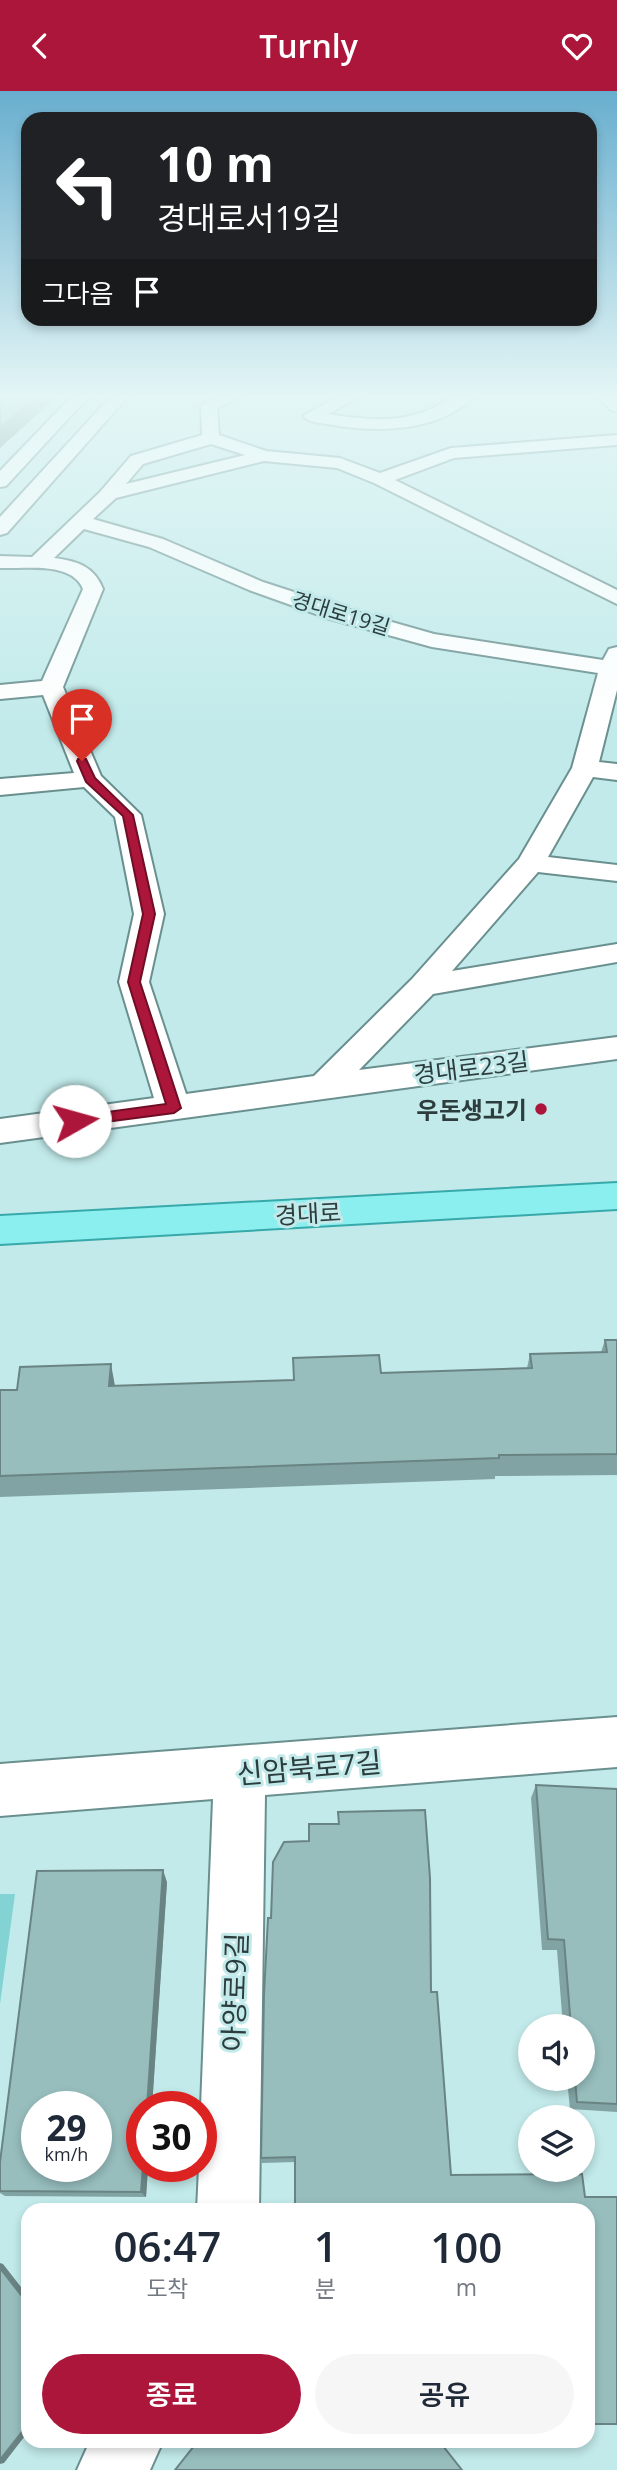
<!DOCTYPE html>
<html lang="ko">
<head>
<meta charset="utf-8">
<style>
	body { margin:0; font-family:"Open Sans","Noto Sans KR",sans-serif; background:#f6f6f7; color:#1f2937; height:100vh; display:flex; flex-direction:column; font-size:26px; white-space:nowrap }
	* { box-sizing:border-box; margin:0 }
	p { font-size:23px; color:#747a83 }
	.icon { flex:none; width:38px; height:38px; fill:none; stroke:currentColor; stroke-width:2; stroke-linecap:round; stroke-linejoin:round }
	.map { position:relative; flex:1; overflow:hidden }
	.drawer { position:absolute; left:21px; top:2112px; width:574px; height:245px; display:flex; flex-direction:column; background:#fff; border-radius:21px; box-shadow:0 4px 10px #0003 }
	.drawer>* { flex:none }
	.hud { position:absolute; left:21px; top:21px; width:576px; height:214px; border-radius:21px; box-shadow:0 4px 10px #0003; background:#202124; color:#fff; overflow:hidden }
	.buttons { position:absolute; left:518px; top:1923px; display:grid; gap:14px }
	.buttons a { display:grid; place-items:center; width:77px; height:77px; border-radius:50%; background:#fff; box-shadow:0 4px 10px #0003; font-size:35px }
	.speed { position:absolute; left:21px; top:2000px; display:flex; gap:14px; font-size:35px; font-weight:700; text-align:center }
	.speed>* { display:grid; place-content:center; width:91px; height:91px; border-radius:50%; background:#fff; box-shadow:0 4px 10px #0003; line-height:1 }
	.speed small { font-size:18px; font-weight:400 }
	.speed .limit { border:10px solid #d22; background:#fff; color:#111 }
	.pin { position:absolute; display:grid; place-items:center; width:60px; height:60px; color:#fff; margin:-72px -30px; border-radius:50% 50% 50% 0; rotate:-45deg; box-shadow:0 0 7px #0007 }
	.pin .icon { rotate:45deg }
	.me { position:absolute; width:77px; margin:-38px; rotate:83deg; stroke-linejoin:round; filter:drop-shadow(0 0 5px #0008) }
	.turn { display:flex; align-items:center; gap:24px; height:147px; padding:0 21px; font-size:32px }
	.turn .icon { width:91px; height:91px; stroke-width:2.5 }
	.turn b { display:block; font-size:49px; line-height:60px }
	.then { display:flex; align-items:center; height:66px; padding:0 21px; background:#0003; gap:14px; font-size:26px }
	.eta { display:flex; justify-content:space-evenly; align-items:center; height:119px; text-align:center }
	.eta b { font-size:42px; font-weight:600; line-height:49px }
	.primary-button { display:flex; gap:14px; margin-top:auto; padding:14px 21px }
	.primary-button a { flex:1; height:80px; border-radius:42px; background:#ac163a; color:#fff; font-size:28px; font-weight:600; line-height:80px; text-align:center }
	.primary-button a+a { background:#f6f6f7; color:#1f2937 }
	header { display:flex; justify-content:space-between; align-items:center; height:91px; padding:0 21px; background:#ac163a; color:#fff; font-size:32px; font-weight:600 }
	.map>svg:first-child { display:block }
	.green { fill:#83d3d4 }
	.lines { fill:none; stroke-linecap:round; stroke-linejoin:round }
	.minor-casing { stroke:#6a8f8f; stroke-width:4 }
	.major-casing { stroke:#38a9aa; stroke-width:4 }
	.minor { fill:#fff; fill-rule:evenodd }
	.major { fill:#8beeef; fill-rule:evenodd }
	.wall { fill:#82a3a3 }
	.shaded-wall { fill:#6a8484 }
	.building { fill:#97bdbd; stroke:#6a8484; stroke-width:2; fill-rule:evenodd }
	.route { fill:#ac163a; stroke:#700e26; stroke-width:2 }
	.poi-dot { fill:#ac163a; stroke:#c2eaea; stroke-width:2.5 }
	.labels { text-anchor:middle; dominant-baseline:central; stroke-width:6; stroke-linejoin:round; paint-order:stroke }
	.far-street-label { font-size:21px; fill:#2d3d3d; stroke:#c2eaea }
	.street-label { font-size:24px; fill:#2d3d3d; stroke:#c2eaea }
	.poi-label { font-size:24px; font-weight:bold; fill:#2d3d3d; stroke:#c2eaea; text-anchor:end }
	.near-street-label { font-size:28px; fill:#2d3d3d; stroke:#c2eaea }
</style>
</head>
<body>
<header><svg class="icon" aria-label="back" viewBox="0 0 24 24"><path d="M15 5l-7 7 7 7"/></svg>Turnly<svg class="icon" aria-label="heart" viewBox="0 0 24 24"><path d="M12 20l-8-8c-3-5 5-10 8-4 3-6 11-1 8 4z"/></svg></header>
<div class="map">
<svg width="617" height="2379" viewBox="0 0 617 2379">
	<rect width="100%" height="100%" fill="#c2eaea"/>
	<polygon class="green" points="0,1803 15,1803 0,1913"/>
	<g class="lines">
		<g class="minor-casing">
			<g id="minor">
				<polygon points="75,302 92,302 6,395 0,396 0,380"/>
				<polygon points="114,302 131,302 7,442 0,444 0,426"/>
				<path d="M 224,302 L 246,302 L 217,317 L 219,344 L 266,360 L 340,367 L 380,382 L 451,357 L 617,344 L 617,354 L 454,367 L 395,389 L 617,499 L 617,513 L 374,392 L 337,377 L 264,370 L 116,407 L 93,428 L 163,448 L 263,491 L 346,518 L 434,543 L 603,569 L 609,558 L 617,556 L 617,599 L 599,671 L 617,673 L 617,689 L 593,686 L 548,766 L 617,774 L 617,790 L 538,781 L 452,880 L 617,853 L 617,871 L 433,903 L 359,979 L 617,946 L 617,968 L 0,1052 L 0,1028 L 154,1007 L 119,891 L 134,823 L 115,726 L 84,696 L 0,704 L 0,688 L 74,682 L 43,604 L 0,608 L 0,594 L 42,590 L 83,498 C 72,470 25,478 0,477 L 0,465 L 32,466 L 100,401 L 131,365 L 202,344 L 201,315 ZM 211,353 L 245,364 L 126,393 L 143,373 ZM 84,438 L 149,456 L 249,499 L 330,528 L 432,556 L 598,582 L 572,677 L 519,768 L 412,888 L 314,985 L 186,1003 L 149,891 L 164,823 L 141,724 L 101,685 L 63,596 L 103,498 C 94,475 77,470 54,467 Z"/>
				<path d="M 345,302 L 366,302 L 328,323 C 358,328 391,332 421,322 C 445,314 449,302 477,302 C 443,341 379,342 333,334 C 323,332 309,332 303,325 Z"/>
				<polygon points="594,302 612,302 617,307 617,321 611,319"/>
				<polygon points="617,1626 617,1676 265,1704 259,2119 197,2119 199,2076 201,2076 201,2016 213,1708 0,1725 0,1673"/>
				<polygon points="90,2350 163,2350 150,2379 77,2379"/>
			</g>
		</g>
		<g class="major-casing">
			<polygon id="major" points="617,1092 617,1118 0,1153 0,1125"/>
		</g>
		<use href="#minor" class="minor"/>
		<use href="#major" class="major"/>
	</g>
	<g class="wall">
		<polygon points="605,1249 617,1249 617,1384 495,1385 495,1388 0,1406 0,1299 293,1289 293,1267 381,1282 527,1277 530,1263 601,1261"/>
		<polygon points="536,1694 617,1698 617,2021 570,2018 567,1988 583,1988 583,1936 563,1936 557,1859 542,1859 531,1707"/>
		<polygon points="338,1721 431,1901 451,2084 617,2333 295,2071 262,2072 261,2067 271,1827 309,1750 338,1733"/>
		<polygon points="167,1791 146,2106 5,2105 0,2102 0,2071"/>
	</g>
	<g class="shaded-wall">
		<polygon points="39,302 61,302 0,357 0,337"/>
		<polygon points="111,1273 115,1295 109,1295"/>
		<polygon points="163,1779 167,1791 152,2016 147,2016"/>
		<polygon points="143,2076 148,2076 146,2106 141,2101"/>
		<polygon points="0,2172 3,2173 28,2205 28,2213 0,2177"/>
		<polygon points="28,2333 28,2341 4,2372 0,2373 0,2369"/>
	</g>
	<g class="building">
		<polygon points="0,302 39,302 0,337"/>
		<polygon points="605,1249 617,1249 617,1363 499,1364 499,1367 0,1385 0,1299 17,1299 20,1276 111,1273 109,1295 294,1289 293,1267 379,1264 381,1282 532,1277 530,1263 607,1261"/>
		<polygon points="536,1694 617,1698 617,2013 577,2011 575,1988 583,1988 583,1936 571,1936 564,1849 548,1848"/>
		<polygon points="425,1719 430,1787 431,1901 437,1901 451,2084 582,2083 585,2106 617,2106 617,2333 588,2333 588,2119 295,2119 295,2066 261,2067 264,1903 268,1827 271,1827 273,1771 284,1751 309,1750 309,1733 339,1733 338,1721"/>
		<path d="M 163,1779 L 147,2016 L 142,2016 L 142,2076 L 143,2076 L 141,2101 L 0,2100 L 0,2071 L 37,1780 ZM 37,2016 L 96,2016 L 96,2076 L 37,2076 Z"/>
		<polygon points="0,2177 28,2213 28,2333 0,2369"/>
		<polygon points="198,2350 439,2350 462,2379 175,2379"/>
	</g>
	<linearGradient id="sky" x2="0" y2="1"><stop stop-color="#68aece"/><stop offset="0.48" stop-color="#e4f6f6"/><stop offset="1" stop-color="#e4f6f6" stop-opacity="0"/></linearGradient>
	<rect width="617" height="635" fill="url(#sky)"/>
	<polygon class="route" points="78,668 86,668 95,687 133,724 155,823 140,891 181,1017 174,1022 75,1035 70,1033 70,1026 166,1013 128,891 143,823 123,725 86,691 77,670"/>
	<circle class="poi-dot" cx="541" cy="1018" r="7"/>
	<g class="labels">
		<g class="far-street-label">
			<text transform="translate(341 522) rotate(17)">경대로19길</text>
		</g>
		<g class="street-label">
			<text transform="translate(471 976) rotate(-7)">경대로23길</text>
			<text transform="translate(308 1122) rotate(-3)">경대로</text>
		</g>
		<g class="poi-label">
			<text x="527" y="1018">우돈생고기</text>
		</g>
		<g class="near-street-label">
			<text transform="translate(309 1676) rotate(-5)">신암북로7길</text>
			<text transform="translate(234 1901) rotate(-88)">아양로9길</text>
		</g>
	</g>
</svg>
<div class="buttons">
<a><svg class="icon" aria-label="sound" viewBox="0 0 24 24"><path d="M4 9h4l5-4v14l-5-4H4zM17 9q2 3 0 6"/></svg></a>
<a><svg class="icon" aria-label="layers" viewBox="0 0 24 24"><path d="M12 4l9 5-9 5-9-5zM3 14l9 5 9-5"/></svg></a>
</div>
<div class="speed"><div>29<small>km/h</small></div><div class="limit">30</div></div>
<div class="pin" style="left:82px;top:670px;background:#d93025"><svg class="icon" aria-label="arrive" viewBox="0 0 24 24"><path d="M6 21V4h12l-3 4 3 4H6"/></svg></div>
<svg class="me" style="left:75px;top:1030px" viewBox="-20 -20 40 40"><circle r="19" fill="#fff"/><path d="M0-13L10 11 0 6-10 11z" fill="#ac163a"/></svg>
<div class="hud">
<div class="turn"><svg class="icon" aria-label="left" viewBox="0 0 24 24"><path d="M17 20v-9H6M10 6l-5 5 5 5"/></svg><div><b>10 m</b>경대로서19길</div></div>
<div class="then">그다음<svg class="icon" aria-label="arrive" viewBox="0 0 24 24"><path d="M6 21V4h12l-3 4 3 4H6"/></svg></div>
</div>
<section class="drawer">
<div class="eta">
<div><b>06:47</b><p>도착</p></div>
<div><b>1</b><p>분</p></div>
<div><b>100</b><p>m</p></div>
</div>
<div class="primary-button"><a>종료</a><a>공유</a></div>
</section>
</div>
</body>
</html>
